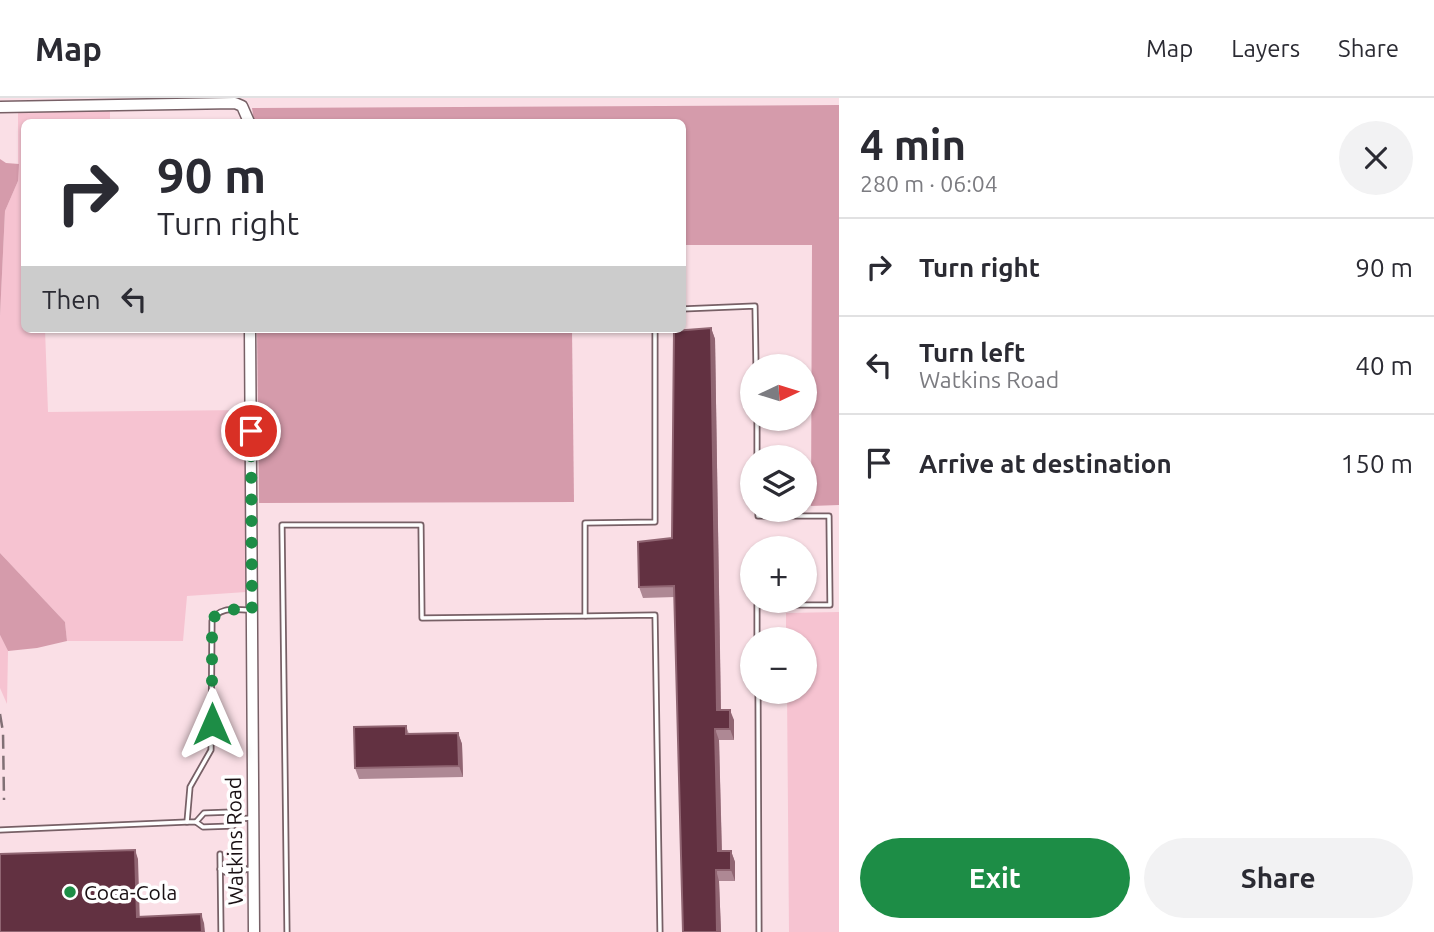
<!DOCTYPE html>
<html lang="en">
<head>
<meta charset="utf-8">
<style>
	body { margin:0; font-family:Ubuntu,sans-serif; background:#f2f2f3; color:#2b2b33; height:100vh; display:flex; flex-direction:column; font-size:26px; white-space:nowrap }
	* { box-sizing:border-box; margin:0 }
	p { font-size:23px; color:#7c7c81 }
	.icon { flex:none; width:38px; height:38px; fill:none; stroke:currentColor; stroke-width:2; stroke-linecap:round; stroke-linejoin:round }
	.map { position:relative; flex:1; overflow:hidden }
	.details { display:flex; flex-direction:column; background:#fff; width:595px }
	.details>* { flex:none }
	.top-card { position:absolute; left:21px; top:21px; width:665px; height:214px; border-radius:10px; box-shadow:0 2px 5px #0004; background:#fff; color:#2b2b33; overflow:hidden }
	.needle { width:46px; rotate:86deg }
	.fabs { position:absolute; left:740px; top:256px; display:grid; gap:14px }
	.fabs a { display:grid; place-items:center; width:77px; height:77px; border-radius:50%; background:#fff; box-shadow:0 2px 5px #0004; font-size:35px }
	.pin { position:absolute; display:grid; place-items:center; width:60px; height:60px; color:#fff; margin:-30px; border:4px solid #fff; border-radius:50%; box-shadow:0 2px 7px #0007 }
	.me { position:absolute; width:77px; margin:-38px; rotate:0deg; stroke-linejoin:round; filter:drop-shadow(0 0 5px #0008) }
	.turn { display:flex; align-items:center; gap:24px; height:147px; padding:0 21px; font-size:32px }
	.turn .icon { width:91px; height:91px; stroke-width:2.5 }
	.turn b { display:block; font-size:49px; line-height:60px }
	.then { display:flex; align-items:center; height:66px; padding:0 21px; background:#0003; gap:14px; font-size:26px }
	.round { display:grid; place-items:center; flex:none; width:74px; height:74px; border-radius:37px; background:#f2f2f3 }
	.overview { display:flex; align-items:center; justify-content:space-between; height:119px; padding:0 21px }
	h1 { font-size:42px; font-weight:700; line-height:52px }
	.action { display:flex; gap:14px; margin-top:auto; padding:14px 21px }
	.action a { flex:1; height:80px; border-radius:42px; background:#1d8d46; color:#fff; font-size:28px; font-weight:700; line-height:80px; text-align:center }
	.action a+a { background:#f2f2f3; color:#2b2b33 }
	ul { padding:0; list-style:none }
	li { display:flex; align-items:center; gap:21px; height:98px; padding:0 21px; border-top:2px solid #e1e1e2 }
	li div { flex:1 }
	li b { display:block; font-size:26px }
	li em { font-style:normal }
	header { display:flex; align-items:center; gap:42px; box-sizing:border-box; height:98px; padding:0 35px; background:#fff; border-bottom:2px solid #e1e1e2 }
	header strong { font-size:33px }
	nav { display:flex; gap:38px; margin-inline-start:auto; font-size:24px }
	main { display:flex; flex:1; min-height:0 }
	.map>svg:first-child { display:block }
	.green { fill:#f6c3d1 }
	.forest { fill:#d59bab }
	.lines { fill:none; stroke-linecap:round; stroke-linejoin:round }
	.lane-casing { stroke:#776066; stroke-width:7 }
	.secondary-casing { stroke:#776066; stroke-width:13 }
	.lane { stroke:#fff; stroke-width:3.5 }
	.secondary { stroke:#fff; stroke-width:10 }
	.rail { stroke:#817075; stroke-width:2.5; stroke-dasharray:14 7; stroke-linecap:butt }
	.wall { fill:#ae8894 }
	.shaded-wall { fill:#906572 }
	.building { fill:#623141; stroke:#906572; stroke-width:2 }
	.route { stroke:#1d8d46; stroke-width:12; stroke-dasharray:0 21.6 }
	.poi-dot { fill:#1d8d46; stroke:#fff; stroke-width:2.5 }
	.labels { text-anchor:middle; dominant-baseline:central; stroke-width:7; stroke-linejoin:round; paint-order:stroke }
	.street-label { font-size:21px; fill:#191013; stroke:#fff }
	.poi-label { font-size:21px; fill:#191013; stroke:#fff; text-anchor:start }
</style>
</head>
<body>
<header>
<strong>Map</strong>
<nav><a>Map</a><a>Layers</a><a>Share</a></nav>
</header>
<main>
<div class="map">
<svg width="839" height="834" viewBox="0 0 839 834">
	<rect width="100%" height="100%" fill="#fadfe6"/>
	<g class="green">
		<polygon points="110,11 110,24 24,24 24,231 45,231 48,314 246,312 246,494 187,498 183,543 67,543 65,524 0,455 0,218 5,113 18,83 18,12"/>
		<polygon points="839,514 839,834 789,834 787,593 805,593 805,541 786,541 786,515"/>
		<polygon points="0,537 8,553 7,606 0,590"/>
	</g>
	<g class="forest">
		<polygon points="839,7 839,407 811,408 812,147 683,147 682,24 254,24 252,10"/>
		<polygon points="0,61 6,65 19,66 18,83 5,113 0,218"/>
		<polygon points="257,231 572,231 574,404 259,405"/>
		<polygon points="0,455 65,524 67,543 37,550 8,553 0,537"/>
	</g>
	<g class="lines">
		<g class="lane-casing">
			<g id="lane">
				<polyline points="682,211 755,208 756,268"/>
				<polyline points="757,320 757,359"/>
				<polyline points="586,518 655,517 660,834"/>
				<polyline points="757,541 757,507 830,507 829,418 758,418 758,411"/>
				<polyline points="758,593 759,834"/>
				<path d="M 187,724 L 190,689 L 211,652 L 212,523 C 219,508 235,512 250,512"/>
				<polyline points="196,724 204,715 232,714 238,721"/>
				<polyline points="0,732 187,724 196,724 203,729 233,728 238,721 251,720"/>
				<polyline points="220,756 221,834"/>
				<polyline points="220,771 225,774 252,771"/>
				<polyline points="221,771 240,768 246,771"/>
				<polyline points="287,834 282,427 421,427 422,520 585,518 585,425 655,424 655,231"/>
			</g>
		</g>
		<g class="secondary-casing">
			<g id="secondary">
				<polyline points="0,9 235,5 242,8 249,24"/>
				<polyline points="250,231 254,834"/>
			</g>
		</g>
		<use href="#lane" class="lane"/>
		<use href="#secondary" class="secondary"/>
		<polyline class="rail" points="0,616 3,634 4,702"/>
	</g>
	<g class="wall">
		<polygon points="711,230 715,241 721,612 734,622 734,642 719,642 722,753 731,753 735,764 735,783 719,783 721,834 683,834 675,499 643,500 639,489 672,440"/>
		<polygon points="406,628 409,636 458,635 462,646 463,679 359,681 355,670"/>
	</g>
	<g class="shaded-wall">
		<polygon points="711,230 715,241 721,623 717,612"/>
		<polygon points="730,612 734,622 734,642 730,631"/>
		<polygon points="715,631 719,642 722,764 718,753"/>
		<polygon points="458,635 462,646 463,679 459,668"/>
		<polygon points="135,752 138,761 140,827 137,819"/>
		<polygon points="731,753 735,764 735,783 731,772"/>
		<polygon points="716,772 719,783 721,834 717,834"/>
		<polygon points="201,816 204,825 205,834 202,834"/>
	</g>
	<g class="building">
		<polygon points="711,230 717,612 730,612 730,631 715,631 718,753 731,753 731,772 716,772 717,834 683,834 674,488 639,489 638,444 672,440 674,233"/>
		<polygon points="406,628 406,636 458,635 459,668 355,670 354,629"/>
		<polygon points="135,752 137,819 201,816 202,834 0,834 0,756"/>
	</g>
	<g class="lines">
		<path class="route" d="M 212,626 L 212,523 C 219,507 237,512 252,513 L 251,333"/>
	</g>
	<circle class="poi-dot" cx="70" cy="794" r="7"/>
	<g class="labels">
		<g class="street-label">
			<text transform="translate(234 743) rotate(-91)">Watkins Road</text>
		</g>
		<g class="poi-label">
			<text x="84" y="794">Coca-Cola</text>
		</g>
	</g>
</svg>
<div class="fabs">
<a><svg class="needle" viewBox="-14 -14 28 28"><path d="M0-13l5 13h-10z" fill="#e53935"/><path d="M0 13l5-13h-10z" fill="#7c7c81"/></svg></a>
<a><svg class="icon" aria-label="layers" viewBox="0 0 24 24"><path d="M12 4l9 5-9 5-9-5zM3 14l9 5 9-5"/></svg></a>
<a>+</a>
<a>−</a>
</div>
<div class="pin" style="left:251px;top:333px;background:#d93025"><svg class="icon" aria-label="arrive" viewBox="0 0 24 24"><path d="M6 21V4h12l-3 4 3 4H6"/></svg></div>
<svg class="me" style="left:212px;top:626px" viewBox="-20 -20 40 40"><path d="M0-17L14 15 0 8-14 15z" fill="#1d8d46" stroke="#fff" stroke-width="4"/></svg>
<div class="top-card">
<div class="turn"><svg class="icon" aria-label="right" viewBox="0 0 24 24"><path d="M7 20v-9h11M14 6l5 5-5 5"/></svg><div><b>90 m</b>Turn right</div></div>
<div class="then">Then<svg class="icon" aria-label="left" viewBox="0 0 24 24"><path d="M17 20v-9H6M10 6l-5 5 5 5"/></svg></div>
</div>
</div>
<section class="details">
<div class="overview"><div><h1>4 min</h1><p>280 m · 06:04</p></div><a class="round"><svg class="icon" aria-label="close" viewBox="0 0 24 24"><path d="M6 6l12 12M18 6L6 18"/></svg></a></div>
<ul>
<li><svg class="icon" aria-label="right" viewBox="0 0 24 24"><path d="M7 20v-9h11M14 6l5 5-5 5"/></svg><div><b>Turn right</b></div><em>90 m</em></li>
<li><svg class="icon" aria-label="left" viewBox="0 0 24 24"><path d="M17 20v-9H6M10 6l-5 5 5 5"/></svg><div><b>Turn left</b><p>Watkins Road</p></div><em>40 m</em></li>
<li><svg class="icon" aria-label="arrive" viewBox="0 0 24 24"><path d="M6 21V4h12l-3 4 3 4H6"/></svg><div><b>Arrive at destination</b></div><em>150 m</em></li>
</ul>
<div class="action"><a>Exit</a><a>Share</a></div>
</section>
</main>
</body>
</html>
